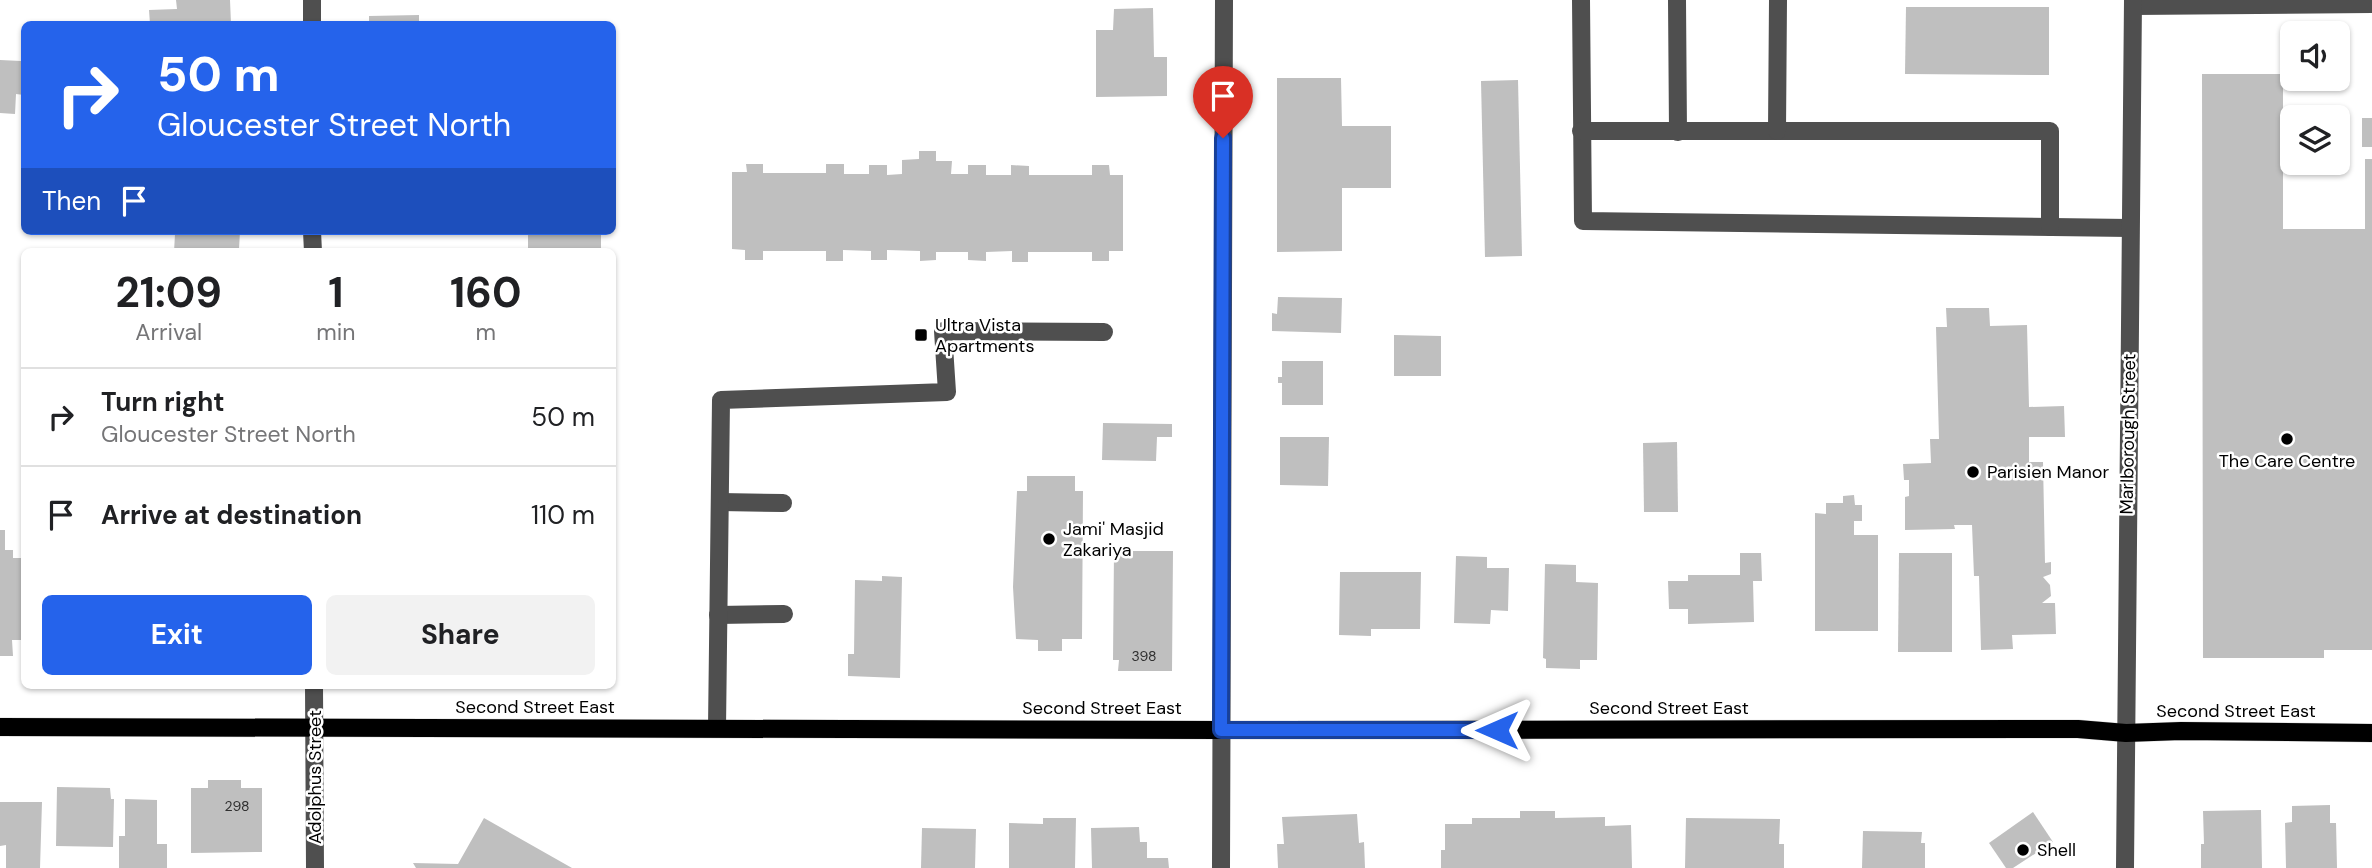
<!DOCTYPE html>
<html lang="en">
<head>
<meta charset="utf-8">
<style>
	body { margin:0; font-family:"DM Sans",sans-serif; background:#f2f2f2; color:#202124; height:100vh; display:flex; flex-direction:column; font-size:26px; white-space:nowrap }
	* { box-sizing:border-box; margin:0 }
	p { font-size:23px; color:#757577 }
	.icon { flex:none; width:38px; height:38px; fill:none; stroke:currentColor; stroke-width:2; stroke-linecap:round; stroke-linejoin:round }
	.map { position:relative; flex:1; overflow:hidden }
	.drawer { position:absolute; left:21px; top:248px; width:595px; height:441px; display:flex; flex-direction:column; background:#fff; border-radius:10px; box-shadow:0 2px 5px #0004 }
	.drawer>* { flex:none }
	.banner { position:absolute; left:21px; top:21px; width:595px; height:214px; border-radius:10px; box-shadow:0 2px 5px #0004; background:#2563eb; color:#fff; overflow:hidden }
	.fabs { position:absolute; left:2280px; top:21px; display:grid; gap:14px }
	.fabs a { display:grid; place-items:center; width:70px; height:70px; border-radius:10px; background:#fff; box-shadow:0 2px 5px #0004; font-size:35px }
	.pin { position:absolute; display:grid; place-items:center; width:60px; height:60px; color:#fff; margin:-72px -30px; border-radius:50% 50% 50% 0; rotate:-45deg; box-shadow:0 0 7px #0007 }
	.pin .icon { rotate:45deg }
	.me { position:absolute; width:77px; margin:-38px; rotate:270deg; stroke-linejoin:round; filter:drop-shadow(0 0 5px #0008) }
	.turn { display:flex; align-items:center; gap:24px; height:147px; padding:0 21px; font-size:32px }
	.turn .icon { width:91px; height:91px; stroke-width:2.5 }
	.turn b { display:block; font-size:49px; line-height:60px }
	.then { display:flex; align-items:center; height:66px; padding:0 21px; background:#0003; gap:14px; font-size:26px }
	.eta { display:flex; justify-content:space-evenly; align-items:center; height:119px; text-align:center }
	.eta b { font-size:42px; font-weight:700; line-height:49px }
	.button { display:flex; gap:14px; margin-top:auto; padding:14px 21px }
	.button a { flex:1; height:80px; border-radius:10px; background:#2563eb; color:#fff; font-size:28px; font-weight:700; line-height:80px; text-align:center }
	.button a+a { background:#f2f2f2; color:#202124 }
	ul { padding:0; list-style:none }
	li { display:flex; align-items:center; gap:21px; height:98px; padding:0 21px; border-top:2px solid #e0e0e0 }
	li div { flex:1 }
	li b { display:block; font-size:26px }
	li em { font-style:normal }
	.map>svg:first-child { display:block }
	.building { fill:#bfbfbf }
	.lines { fill:none; stroke-linecap:round; stroke-linejoin:round }
	.major-casing { stroke:#dbdbdb; stroke-width:19 }
	.minor { stroke:#4f4f4f; stroke-width:18 }
	.major { stroke:#000; stroke-width:18 }
	.route-casing { stroke:#184099; stroke-width:18 }
	.route { stroke:#2563eb; stroke-width:12 }
	.poi-dot { fill:#000; stroke:#fff; stroke-width:2.5 }
	.labels { text-anchor:middle; dominant-baseline:central; stroke-width:5; stroke-linejoin:round; paint-order:stroke }
	.number-label { font-size:14px; fill:#303030 }
	.poi-label { font-size:18px; fill:#000; stroke:#fff; text-anchor:start }
	.street-label { font-size:18px; fill:#000; stroke:#fff }
</style>
</head>
<body>
<div class="map">
<svg width="2372" height="868" viewBox="0 0 2372 868">
	<rect width="100%" height="100%" fill="#fff"/>
	<g class="building">
		<polygon points="176,0 230,0 231,24 150,24 149,10 177,9"/>
		<polygon points="1906,7 2049,7 2049,75 1905,74"/>
		<polygon points="1153,8 1154,57 1167,57 1167,96 1096,97 1096,30 1113,30 1114,9"/>
		<polygon points="419,15 419,24 369,24 369,16"/>
		<polygon points="21,56 24,56 24,95 16,94 15,114 0,113 0,60 21,61"/>
		<polygon points="2202,74 2283,74 2283,229 2365,229 2365,159 2372,159 2372,650 2324,650 2324,658 2203,658"/>
		<polygon points="1277,78 1341,78 1342,126 1391,126 1391,188 1342,188 1342,251 1277,252"/>
		<polygon points="1518,80 1522,256 1485,257 1481,81"/>
		<rect x="2362" y="118" width="10" height="29"/>
		<polygon points="919,151 936,151 936,161 952,161 951,174 968,174 968,165 986,165 986,175 1011,175 1011,165 1029,166 1029,175 1092,175 1092,165 1109,165 1110,175 1123,175 1123,251 1109,251 1109,261 1092,261 1092,252 1028,252 1028,262 1012,262 1012,251 986,252 986,261 968,260 968,252 936,252 936,260 920,261 920,251 887,250 887,260 871,260 871,251 843,250 843,261 826,261 826,251 763,251 763,260 745,260 745,250 732,249 732,172 747,172 746,164 763,164 763,173 826,173 826,164 844,164 844,174 869,174 869,165 887,165 887,175 902,174 902,160 919,159"/>
		<polygon points="154,231 240,231 239,249 228,249 228,252 174,252 175,234 154,234"/>
		<rect x="528" y="231" width="73" height="21"/>
		<polygon points="1278,297 1342,298 1341,333 1272,331 1272,313 1277,314"/>
		<polygon points="1946,308 1989,308 1990,326 2027,325 2029,407 2064,406 2065,437 2029,437 2029,462 2043,462 2045,563 2051,562 2051,574 2043,577 2050,585 2051,596 2042,603 2055,603 2056,634 2012,635 2013,649 1981,650 1979,576 1974,576 1972,525 1954,525 1955,529 1905,530 1905,497 1909,496 1909,480 1904,480 1903,464 1931,463 1930,439 1939,439 1936,327 1947,327"/>
		<polygon points="1394,335 1441,336 1441,376 1394,376"/>
		<polygon points="1282,361 1323,361 1323,405 1282,405 1282,383 1278,383 1278,377 1282,377"/>
		<polygon points="1103,423 1172,424 1172,437 1157,437 1156,461 1102,460"/>
		<polygon points="1280,437 1329,437 1328,486 1280,485"/>
		<polygon points="1677,442 1678,512 1644,512 1643,443"/>
		<polygon points="1027,476 1075,476 1075,491 1083,491 1082,639 1062,639 1062,651 1038,651 1038,640 1016,639 1013,587 1017,491 1027,491"/>
		<polygon points="1854,495 1855,505 1862,505 1862,521 1854,521 1854,535 1878,535 1878,631 1815,631 1815,513 1826,514 1826,503 1843,503 1843,496"/>
		<polygon points="0,530 5,530 5,550 13,550 13,558 24,558 24,640 12,640 13,656 0,656"/>
		<polygon points="1114,551 1173,551 1172,671 1118,671 1119,660 1113,660"/>
		<polygon points="1740,553 1761,553 1762,581 1753,581 1754,622 1688,624 1688,609 1669,609 1668,581 1688,581 1688,575 1740,575"/>
		<polygon points="1899,553 1952,553 1952,652 1898,652"/>
		<polygon points="1456,556 1487,557 1487,568 1509,568 1508,611 1491,610 1490,624 1454,623"/>
		<polygon points="1545,564 1576,565 1576,582 1598,583 1597,660 1580,660 1580,669 1546,668 1546,659 1543,658"/>
		<polygon points="1340,572 1421,572 1420,629 1371,629 1371,636 1339,635"/>
		<polygon points="882,576 902,577 900,678 848,676 848,654 854,654 855,580 882,581"/>
		<polygon points="208,780 241,780 241,788 262,788 262,852 191,853 191,788 208,788"/>
		<polygon points="57,787 110,788 111,799 114,799 113,847 56,846"/>
		<polygon points="125,799 157,800 157,844 167,844 167,868 119,868 119,836 125,836"/>
		<polygon points="0,802 42,802 40,868 6,868 6,845 0,846"/>
		<polygon points="2330,805 2330,823 2336,823 2337,868 2286,868 2285,823 2292,822 2292,806"/>
		<polygon points="2261,810 2262,868 2201,868 2201,844 2204,844 2203,811"/>
		<polygon points="1520,811 1555,811 1555,818 1605,817 1605,826 1631,825 1632,868 1441,868 1441,850 1445,850 1445,824 1472,824 1472,818 1520,818"/>
		<polygon points="2033,812 2053,842 2013,868 2006,868 1989,843"/>
		<polygon points="1357,814 1359,843 1364,842 1365,868 1278,868 1277,844 1284,844 1282,817"/>
		<polygon points="484,818 572,868 416,868 413,863 458,864"/>
		<polygon points="1043,818 1076,818 1075,868 1009,868 1009,823 1043,824"/>
		<polygon points="1686,818 1780,819 1779,844 1784,844 1784,868 1685,868"/>
		<polygon points="1139,827 1140,842 1147,842 1147,858 1168,858 1169,868 1092,868 1091,828"/>
		<polygon points="922,828 976,829 975,868 921,868"/>
		<polygon points="1863,831 1922,832 1921,843 1925,843 1925,868 1862,868"/>
	</g>
	<g class="lines">
		<g class="major-casing">
			<polyline id="major" points="0,727 1221,730 2078,729 2126,733 2181,731 2372,733"/>
		</g>
		<g class="minor">
			<polyline points="312,0 312,24"/>
			<polyline points="1581,0 1583,221 2130,228"/>
			<polyline points="1677,0 1678,132"/>
			<polyline points="2133,6 2372,4"/>
			<polyline points="1581,131 2050,131 2050,227"/>
			<polyline points="1777,131 1778,0"/>
			<polyline points="312,231 313,252"/>
			<polyline points="720,502 783,503"/>
			<polyline points="718,615 784,614"/>
			<polyline points="314,686 315,868"/>
			<polyline points="717,728 721,400 947,392 943,331 1104,332"/>
			<polyline points="1221,868 1224,0"/>
			<polyline points="2125,868 2133,0"/>
		</g>
		<use href="#major" class="major"/>
	</g>
	<g class="lines">
		<g class="route-casing">
			<polyline id="route" points="1223,138 1221,730 1497,730"/>
		</g>
		<use href="#route" class="route"/>
	</g>
	<g class="poi-dot">
		<rect x="914" y="328" width="14" height="14" rx="3.5"/>
		<circle cx="2287" cy="439" r="7"/>
		<circle cx="1973" cy="472" r="7"/>
		<circle cx="1049" cy="539" r="7"/>
		<circle cx="2023" cy="850" r="7"/>
	</g>
	<g class="labels">
		<g class="number-label">
			<text x="1144" y="656">398</text>
			<text x="237" y="806">298</text>
		</g>
		<g class="poi-label">
			<text x="935" y="325">Ultra Vista<tspan x="935" dy="21">Apartments</tspan></text>
			<text x="2287" y="461" text-anchor="middle">The Care Centre</text>
			<text x="1987" y="472">Parisien Manor</text>
			<text x="1063" y="529">Jami' Masjid<tspan x="1063" dy="21">Zakariya</tspan></text>
			<text x="2037" y="850">Shell</text>
		</g>
		<g class="street-label">
			<text transform="translate(2128 434) rotate(-89)">Marlborough Street</text>
			<text x="535" y="707">Second Street East</text>
			<text x="1102" y="708">Second Street East</text>
			<text x="1669" y="708">Second Street East</text>
			<text x="2236" y="711">Second Street East</text>
			<text transform="translate(315 777) rotate(-90)">Adolphus Street</text>
		</g>
	</g>
</svg>
<div class="fabs">
<a><svg class="icon" aria-label="sound" viewBox="0 0 24 24"><path d="M4 9h4l5-4v14l-5-4H4zM17 9q2 3 0 6"/></svg></a>
<a><svg class="icon" aria-label="layers" viewBox="0 0 24 24"><path d="M12 4l9 5-9 5-9-5zM3 14l9 5 9-5"/></svg></a>
</div>
<div class="pin" style="left:1223px;top:138px;background:#d93025"><svg class="icon" aria-label="arrive" viewBox="0 0 24 24"><path d="M6 21V4h12l-3 4 3 4H6"/></svg></div>
<svg class="me" style="left:1497px;top:730px" viewBox="-20 -20 40 40"><path d="M0-17L14 15 0 8-14 15z" fill="#2563eb" stroke="#fff" stroke-width="4"/></svg>
<div class="banner">
<div class="turn"><svg class="icon" aria-label="right" viewBox="0 0 24 24"><path d="M7 20v-9h11M14 6l5 5-5 5"/></svg><div><b>50 m</b>Gloucester Street North</div></div>
<div class="then">Then<svg class="icon" aria-label="arrive" viewBox="0 0 24 24"><path d="M6 21V4h12l-3 4 3 4H6"/></svg></div>
</div>
<section class="drawer">
<div class="eta">
<div><b>21:09</b><p>Arrival</p></div>
<div><b>1</b><p>min</p></div>
<div><b>160</b><p>m</p></div>
</div>
<ul>
<li><svg class="icon" aria-label="right" viewBox="0 0 24 24"><path d="M7 20v-9h11M14 6l5 5-5 5"/></svg><div><b>Turn right</b><p>Gloucester Street North</p></div><em>50 m</em></li>
<li><svg class="icon" aria-label="arrive" viewBox="0 0 24 24"><path d="M6 21V4h12l-3 4 3 4H6"/></svg><div><b>Arrive at destination</b></div><em>110 m</em></li>
</ul>
<div class="button"><a>Exit</a><a>Share</a></div>
</section>
</div>
</body>
</html>
